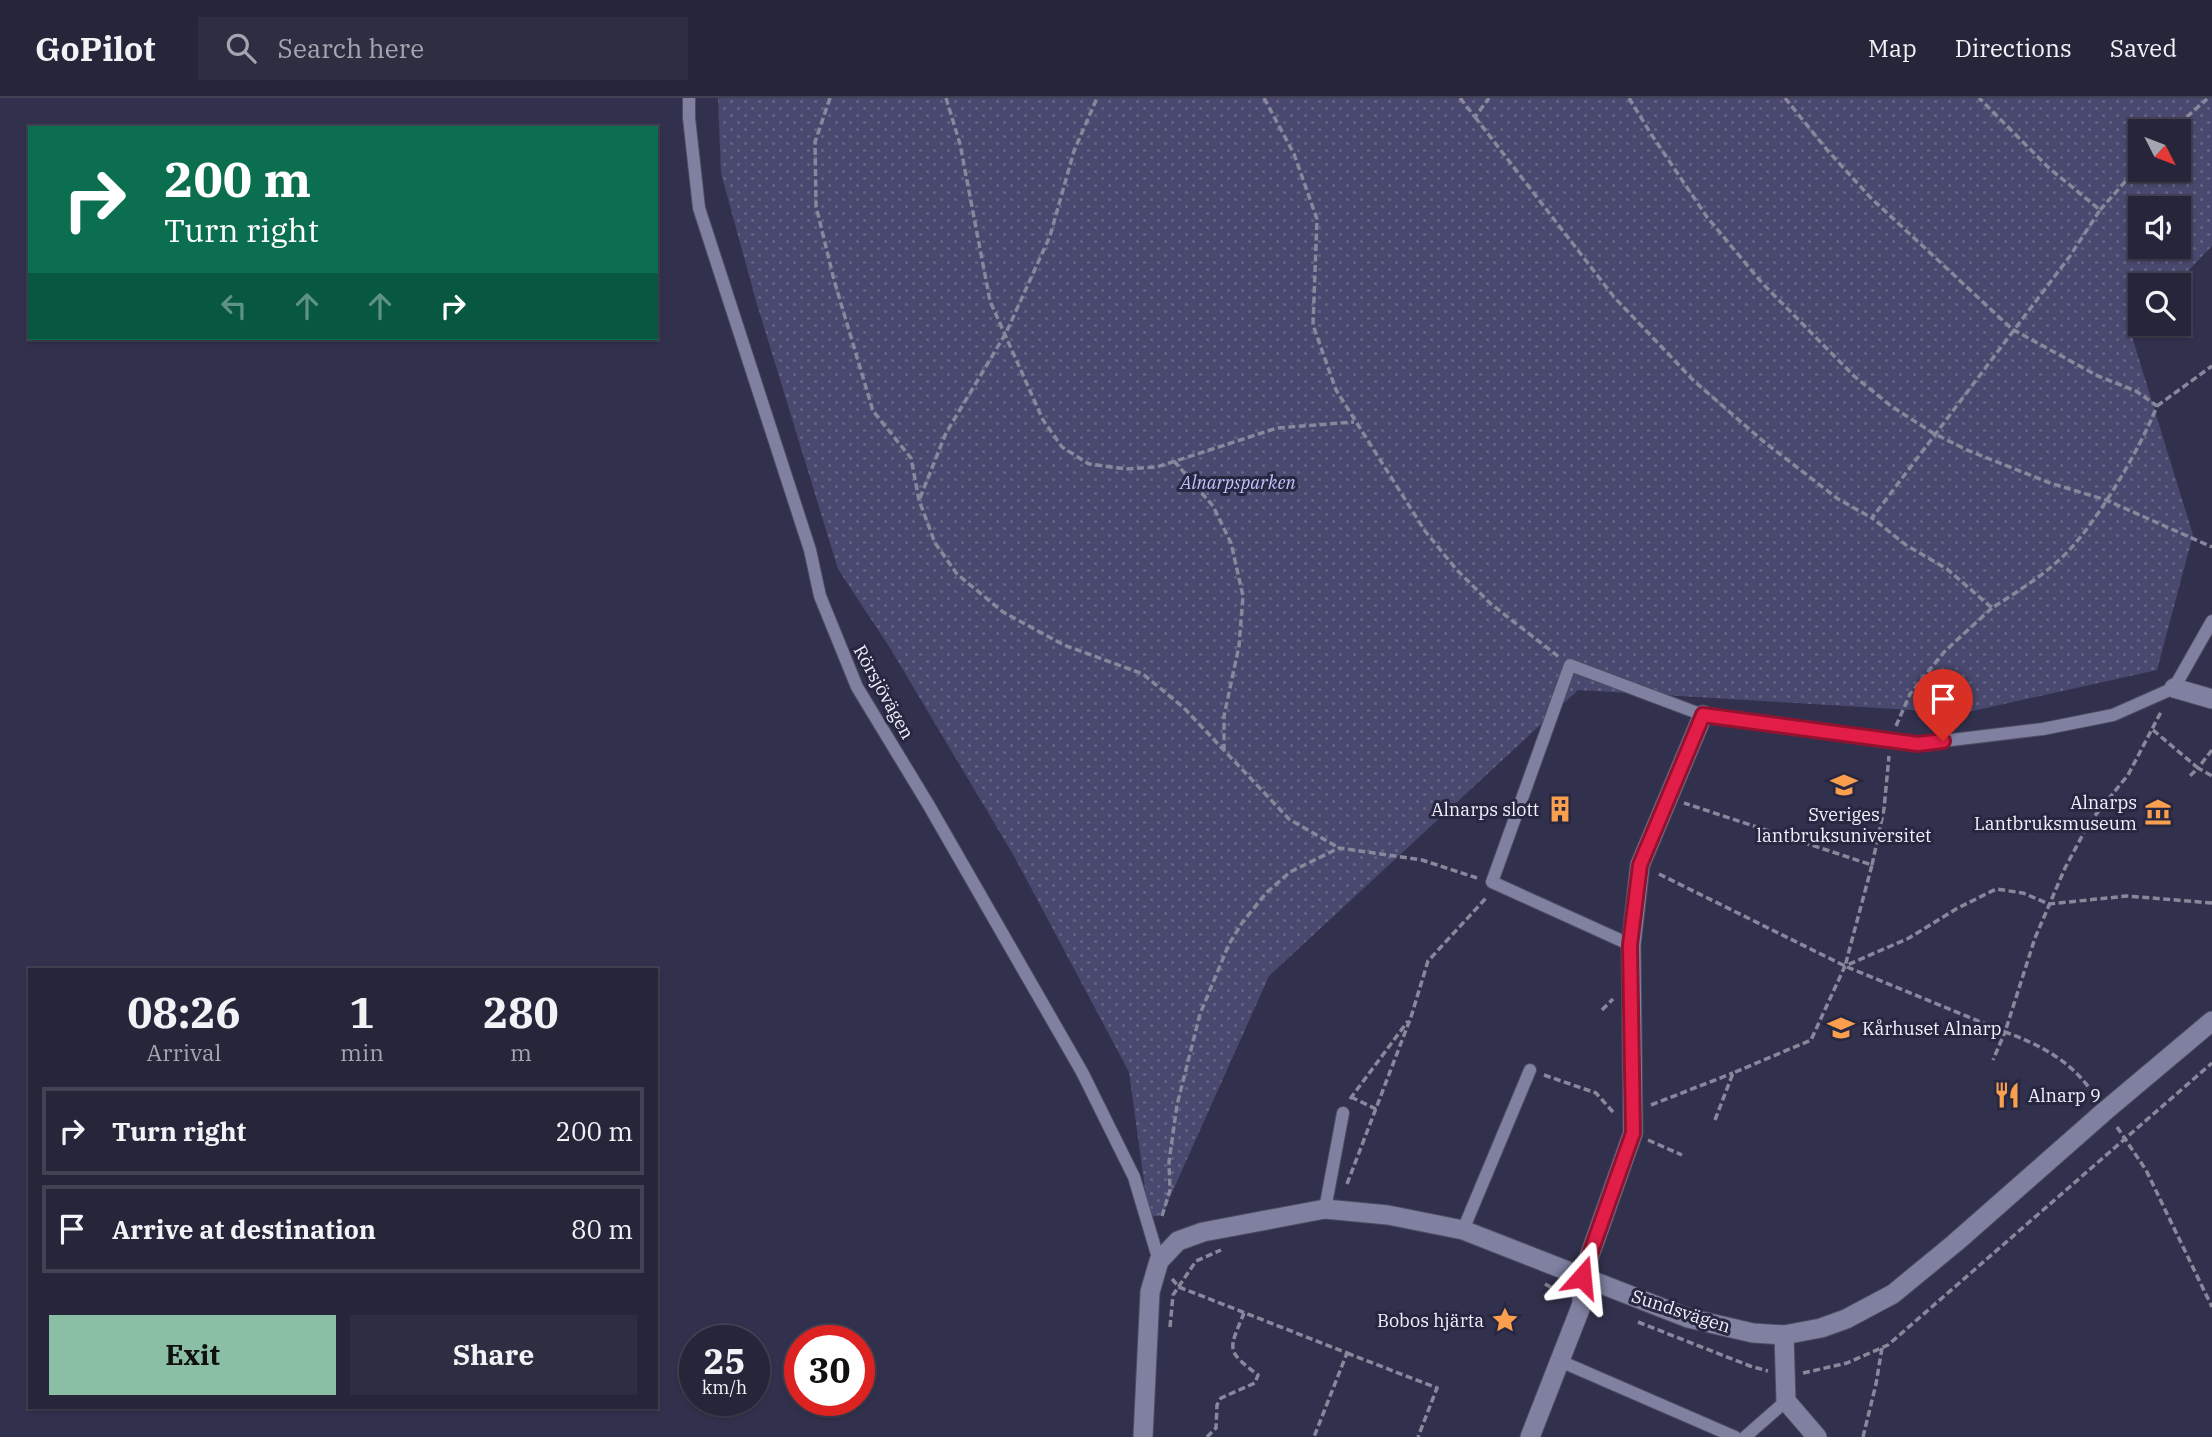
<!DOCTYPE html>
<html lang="en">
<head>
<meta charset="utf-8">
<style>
	body { margin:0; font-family:"IBM Plex Serif",serif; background:#2e2d42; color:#f1f3f6; height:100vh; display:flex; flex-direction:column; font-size:26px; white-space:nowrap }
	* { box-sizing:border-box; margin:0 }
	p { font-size:23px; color:#a4a5af }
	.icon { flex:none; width:38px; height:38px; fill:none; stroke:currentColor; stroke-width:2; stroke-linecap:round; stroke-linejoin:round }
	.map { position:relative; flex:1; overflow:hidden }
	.side { position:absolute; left:28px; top:870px; width:630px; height:441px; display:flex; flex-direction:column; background:#26253a; border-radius:0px; box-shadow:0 2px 5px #0004,0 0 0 2px #424254 }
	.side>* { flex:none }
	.guide { position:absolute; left:28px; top:28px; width:630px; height:214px; border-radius:0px; box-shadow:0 2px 5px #0004,0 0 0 2px #424254; background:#0b6e4f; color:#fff; overflow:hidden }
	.needle { width:46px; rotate:132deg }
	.fabs { position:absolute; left:2128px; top:21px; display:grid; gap:14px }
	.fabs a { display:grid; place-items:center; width:63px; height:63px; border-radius:0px; background:#26253a; box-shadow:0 2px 5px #0004,0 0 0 2px #424254; font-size:35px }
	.speed { position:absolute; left:679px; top:1227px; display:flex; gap:14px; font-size:35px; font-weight:700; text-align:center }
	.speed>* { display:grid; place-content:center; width:91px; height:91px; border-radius:50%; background:#26253a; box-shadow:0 2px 5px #0004,0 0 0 2px #424254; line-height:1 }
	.speed small { font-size:18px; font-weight:400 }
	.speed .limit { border:10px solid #d22; background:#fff; color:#111 }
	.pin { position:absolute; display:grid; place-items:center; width:60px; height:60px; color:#fff; margin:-72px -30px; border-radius:50% 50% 50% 0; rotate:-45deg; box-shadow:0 0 7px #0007 }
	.pin .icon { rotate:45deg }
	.me { position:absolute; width:77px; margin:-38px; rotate:18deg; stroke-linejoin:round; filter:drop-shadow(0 0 5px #0008) }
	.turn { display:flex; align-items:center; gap:24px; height:147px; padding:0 21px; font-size:32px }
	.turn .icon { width:91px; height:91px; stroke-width:2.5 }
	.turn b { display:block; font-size:49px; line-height:60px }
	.lanes { display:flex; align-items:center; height:66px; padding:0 21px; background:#0003; justify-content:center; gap:35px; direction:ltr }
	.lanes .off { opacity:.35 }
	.eta { display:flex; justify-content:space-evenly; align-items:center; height:119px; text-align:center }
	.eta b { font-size:42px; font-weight:700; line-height:49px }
	.action { display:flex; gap:14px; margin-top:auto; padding:14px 21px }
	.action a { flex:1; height:80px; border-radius:0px; background:#8abfa5; color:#111; font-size:28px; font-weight:700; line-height:80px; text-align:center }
	.action a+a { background:#2e2d42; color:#f1f3f6 }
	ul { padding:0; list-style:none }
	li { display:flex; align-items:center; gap:21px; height:88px; margin:0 14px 10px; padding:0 7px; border:4px solid #424254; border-radius:0px }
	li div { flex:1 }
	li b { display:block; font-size:26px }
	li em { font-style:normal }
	header { display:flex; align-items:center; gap:42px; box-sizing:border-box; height:98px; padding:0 35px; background:#26253a; border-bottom:2px solid #424254 }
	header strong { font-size:33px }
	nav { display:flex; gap:38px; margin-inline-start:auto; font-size:24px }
	.search { width:490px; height:63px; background:#2e2d42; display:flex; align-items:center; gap:18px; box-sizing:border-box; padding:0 24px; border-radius:0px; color:#a4a5af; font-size:26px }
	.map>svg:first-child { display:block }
	.park { fill:url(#park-dots); fill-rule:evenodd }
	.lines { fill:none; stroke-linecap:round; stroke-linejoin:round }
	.service-casing { stroke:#4d4c62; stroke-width:14 }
	.minor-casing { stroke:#4d4c62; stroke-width:21 }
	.path { stroke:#88889c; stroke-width:3.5; stroke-dasharray:7 3.5; stroke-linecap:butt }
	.service { stroke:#8081a1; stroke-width:12 }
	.minor { stroke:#8081a1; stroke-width:19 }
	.route-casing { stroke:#92132f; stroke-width:18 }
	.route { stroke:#e11d48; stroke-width:12 }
	.labels { text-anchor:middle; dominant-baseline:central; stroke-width:6; stroke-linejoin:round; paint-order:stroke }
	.park-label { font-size:18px; font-style:italic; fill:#c1c1fc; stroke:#282742 }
	.street-label { font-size:18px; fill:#f0f1fc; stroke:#282742 }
	.poi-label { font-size:18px; fill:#f0f1fc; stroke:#282742; text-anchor:end }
</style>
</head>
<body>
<header>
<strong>GoPilot</strong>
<div class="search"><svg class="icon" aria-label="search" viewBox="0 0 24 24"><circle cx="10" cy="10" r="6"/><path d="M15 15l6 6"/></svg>Search here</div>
<nav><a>Map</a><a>Directions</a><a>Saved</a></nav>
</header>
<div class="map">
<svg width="2212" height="1339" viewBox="0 0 2212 1339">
	<defs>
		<pattern id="park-dots" width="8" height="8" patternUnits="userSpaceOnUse" patternTransform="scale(1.75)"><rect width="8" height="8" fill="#49486e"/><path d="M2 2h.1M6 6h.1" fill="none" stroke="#646384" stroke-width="1.8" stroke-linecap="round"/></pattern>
	</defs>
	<rect width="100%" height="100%" fill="#32314d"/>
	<path class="park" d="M 718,0 L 2212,0 L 2212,148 L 2174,187 L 2140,187 L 2140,222 L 2130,232 L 2193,437 L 2157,572 L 1963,615 L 1578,592 L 1269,878 L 1162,1117 L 1149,1119 L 1129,974 L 1014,758 L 890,550 L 838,471 L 756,203 L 721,75 ZM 2140,33 L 2179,33 L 2179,72 L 2140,72 ZM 2140,110 L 2179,110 L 2179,149 L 2140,149 Z"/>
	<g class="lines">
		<g class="service-casing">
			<g id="service">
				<polyline points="689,0 689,20 699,110 810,452 820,498 857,589 928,706 1082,974 1134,1079 1159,1163"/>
				<polyline points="1631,847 1492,784 1570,567 1703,617 1918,646 2043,631 2113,617 2174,590 2212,523"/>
				<polyline points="1325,1111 1343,1015"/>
				<polyline points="1463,1132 1530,972"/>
				<polyline points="1560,1263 1735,1339"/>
				<polyline points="1745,1339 1786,1303"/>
			</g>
		</g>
		<g class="minor-casing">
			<g id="minor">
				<polyline points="2174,590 2212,601"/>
				<polyline points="1784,1237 1786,1303 1817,1339"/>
				<polyline points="1143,1339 1150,1194 1159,1163 1178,1143 1203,1134 1325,1111 1388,1117 1463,1132 1688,1220 1753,1235 1784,1237 1821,1230 1846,1221 1893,1196 1955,1145 2105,1013 2212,923"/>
				<polyline points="1530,1339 1582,1206 1582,1179 1633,1035 1631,847 1640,767 1703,617"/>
			</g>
		</g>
		<g class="path">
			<polyline points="830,0 815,44 816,108 834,182 873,313 911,360 919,402 935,445 957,476 1003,514 1064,547 1143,576 1184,610 1289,721 1339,750"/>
			<polyline points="946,0 960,46 990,203 1043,322 1062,349 1089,366 1126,371 1157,369 1277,330 1354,324"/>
			<polyline points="1264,0 1294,56 1317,121 1313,227 1336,292 1425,433 1456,471 1491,506 1559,559"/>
			<polyline points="1460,0 1475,19 1489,0"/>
			<polyline points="1629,0 1651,36 1707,119 1762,185 1854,278 1891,308 1933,335 1967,352 2050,385 2106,402 2212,449"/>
			<path d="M 1785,0 L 1828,53 L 1871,100 L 2012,231 L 2098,278 L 2136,293 L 2157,308 C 2140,351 2093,433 2058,463 C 2038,481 2015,495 1992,510 L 1947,471 L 1906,447 L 1872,420 L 2070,158 L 2100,112 L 2049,70 L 1979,0"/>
			<polyline points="1475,19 1614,199 1694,283 1763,343 1838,401 1872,420"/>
			<polyline points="2171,33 2207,1"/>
			<polyline points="2100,112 2140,67"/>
			<polyline points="2157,308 2212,268"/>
			<polyline points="1174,363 1213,408 1231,445 1243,498 1239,548 1224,618 1224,651"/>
			<polyline points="920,400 946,335 1006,235 1050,138 1074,53 1097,0"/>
			<polyline points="1896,628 1910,596 1945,553 1992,510"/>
			<polyline points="2153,632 2198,670 2190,678"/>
			<polyline points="2212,652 2198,670 2212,678"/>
			<polyline points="1872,767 1884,711 1889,658"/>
			<polyline points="1659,776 1845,868 1872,767 1684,705"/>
			<polyline points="1847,869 2005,934 1993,962"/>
			<polyline points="1602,912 1613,901"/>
			<polyline points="1544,977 1596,995 1613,1014"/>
			<path d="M 2094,997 C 2073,964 2041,947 2005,934 L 2035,840 L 2065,770 L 2089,725 L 2128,677 L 2162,612"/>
			<polyline points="1351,999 1376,1011"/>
			<polyline points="1350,1001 1408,923"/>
			<polyline points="1651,1007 1733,975"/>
			<polyline points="1715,1022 1733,975 1811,942 1845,868 1909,840 1956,811 1996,791 2023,795 2049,806 2127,798 2212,805"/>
			<polyline points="2117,1029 2146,1072 2212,1209"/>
			<polyline points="1648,1042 1682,1057"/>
			<polyline points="1347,1086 1411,919 1428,863 1487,799"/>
			<polyline points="1162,1118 1170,1092 1169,1064 1177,1007 1200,916 1229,846 1242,825 1266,795 1290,774 1339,750 1422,762 1477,780"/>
			<polyline points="1172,1181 1179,1189 1347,1255 1314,1339"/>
			<polyline points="1545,1186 1563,1196"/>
			<polyline points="1638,1224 1750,1268 1768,1273"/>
			<polyline points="1170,1229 1173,1197 1196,1163 1221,1152"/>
			<polyline points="1347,1255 1437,1290 1418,1339"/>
			<polyline points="1803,1275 1847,1265 1888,1247 2212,965"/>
			<path d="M 1207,1339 L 1216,1330 L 1217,1307 L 1221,1300 L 1255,1285 L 1258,1277 C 1225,1252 1229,1252 1244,1215"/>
			<polyline points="1863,1339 1876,1286 1882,1250"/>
		</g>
		<use href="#service" class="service"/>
		<use href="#minor" class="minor"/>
	</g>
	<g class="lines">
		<g class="route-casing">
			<polyline id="route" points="1582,1179 1633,1035 1630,847 1640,767 1703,617 1918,646 1943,643"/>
		</g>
		<use href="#route" class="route"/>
	</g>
	<defs>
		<g id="university-bare" transform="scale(2.1)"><path d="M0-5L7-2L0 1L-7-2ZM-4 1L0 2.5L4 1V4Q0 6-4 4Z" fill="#f99f4d" stroke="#282742" stroke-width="2.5" paint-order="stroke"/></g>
		<g id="building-bare" transform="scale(2.1)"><path d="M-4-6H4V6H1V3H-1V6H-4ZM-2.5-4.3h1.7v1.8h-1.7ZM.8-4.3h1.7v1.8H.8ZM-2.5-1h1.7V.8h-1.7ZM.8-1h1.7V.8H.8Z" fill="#f99f4d" stroke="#282742" stroke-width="2.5" paint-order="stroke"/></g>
		<g id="museum-bare" transform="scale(2.1)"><path d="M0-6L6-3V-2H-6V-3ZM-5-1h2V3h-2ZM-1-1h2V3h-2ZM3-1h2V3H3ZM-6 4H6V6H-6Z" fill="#f99f4d" stroke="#282742" stroke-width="2.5" paint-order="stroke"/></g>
		<g id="restaurant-bare" transform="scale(2.1)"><path d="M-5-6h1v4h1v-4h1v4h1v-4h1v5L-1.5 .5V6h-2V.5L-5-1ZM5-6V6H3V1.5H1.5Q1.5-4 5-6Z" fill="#f99f4d" stroke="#282742" stroke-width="2.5" paint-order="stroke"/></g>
		<g id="sight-bare" transform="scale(2.1)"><path d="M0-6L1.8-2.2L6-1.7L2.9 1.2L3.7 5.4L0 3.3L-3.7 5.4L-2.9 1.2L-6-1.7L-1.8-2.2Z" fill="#f99f4d" stroke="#282742" stroke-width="2.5" paint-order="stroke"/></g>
	</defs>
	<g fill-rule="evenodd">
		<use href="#university-bare" x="1844" y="687"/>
		<use href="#building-bare" x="1560" y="711"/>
		<use href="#museum-bare" x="2158" y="714"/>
		<use href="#university-bare" x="1841" y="930"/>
		<use href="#restaurant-bare" x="2007" y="997"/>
		<use href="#sight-bare" x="1505" y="1222"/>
	</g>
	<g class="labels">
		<g class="park-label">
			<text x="1238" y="384">Alnarpsparken</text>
		</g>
		<g class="street-label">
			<text transform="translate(884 594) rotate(61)">Rörsjövägen</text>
			<text transform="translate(1681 1213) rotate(18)">Sundsvägen</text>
		</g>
		<g class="poi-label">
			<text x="2137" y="704">Alnarps<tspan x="2137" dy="21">Lantbruksmuseum</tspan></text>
			<text x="1539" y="711">Alnarps slott</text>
			<text x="1844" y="716" text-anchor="middle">Sveriges<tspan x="1844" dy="21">lantbruksuniversitet</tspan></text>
			<text x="1862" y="930" text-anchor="start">Kårhuset Alnarp</text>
			<text x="2028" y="997" text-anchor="start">Alnarp 9</text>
			<text x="1484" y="1222">Bobos hjärta</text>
		</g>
	</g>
</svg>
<div class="fabs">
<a><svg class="needle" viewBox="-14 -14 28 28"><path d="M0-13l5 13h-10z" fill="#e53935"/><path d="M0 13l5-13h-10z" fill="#a4a5af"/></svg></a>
<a><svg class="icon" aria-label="sound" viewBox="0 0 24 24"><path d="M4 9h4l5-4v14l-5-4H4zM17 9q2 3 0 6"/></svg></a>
<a><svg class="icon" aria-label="search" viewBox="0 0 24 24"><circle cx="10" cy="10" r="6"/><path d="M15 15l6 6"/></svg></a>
</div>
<div class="speed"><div>25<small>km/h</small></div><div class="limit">30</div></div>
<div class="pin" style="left:1943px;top:643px;background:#d93025"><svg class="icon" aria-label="arrive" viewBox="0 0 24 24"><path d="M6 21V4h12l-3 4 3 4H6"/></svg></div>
<svg class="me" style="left:1582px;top:1179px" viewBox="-20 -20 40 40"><path d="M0-17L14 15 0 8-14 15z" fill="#e11d48" stroke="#fff" stroke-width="4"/></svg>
<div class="guide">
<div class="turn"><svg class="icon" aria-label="right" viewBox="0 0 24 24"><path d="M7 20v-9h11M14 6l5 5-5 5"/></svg><div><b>200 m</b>Turn right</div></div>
<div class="lanes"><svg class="icon off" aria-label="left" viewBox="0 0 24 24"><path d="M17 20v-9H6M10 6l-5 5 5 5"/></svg><svg class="icon off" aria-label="ahead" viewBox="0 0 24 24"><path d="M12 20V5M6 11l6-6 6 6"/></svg><svg class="icon off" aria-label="ahead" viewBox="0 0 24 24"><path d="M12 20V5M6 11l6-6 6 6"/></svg><svg class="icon" aria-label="right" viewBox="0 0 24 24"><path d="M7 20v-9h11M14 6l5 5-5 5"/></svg></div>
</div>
<section class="side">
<div class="eta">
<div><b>08:26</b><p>Arrival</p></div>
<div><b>1</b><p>min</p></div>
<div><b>280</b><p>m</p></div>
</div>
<ul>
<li><svg class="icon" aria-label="right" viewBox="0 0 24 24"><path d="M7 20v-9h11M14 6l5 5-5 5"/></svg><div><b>Turn right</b></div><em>200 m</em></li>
<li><svg class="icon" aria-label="arrive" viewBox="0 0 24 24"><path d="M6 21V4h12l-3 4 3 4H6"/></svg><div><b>Arrive at destination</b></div><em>80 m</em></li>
</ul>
<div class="action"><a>Exit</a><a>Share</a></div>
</section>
</div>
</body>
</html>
